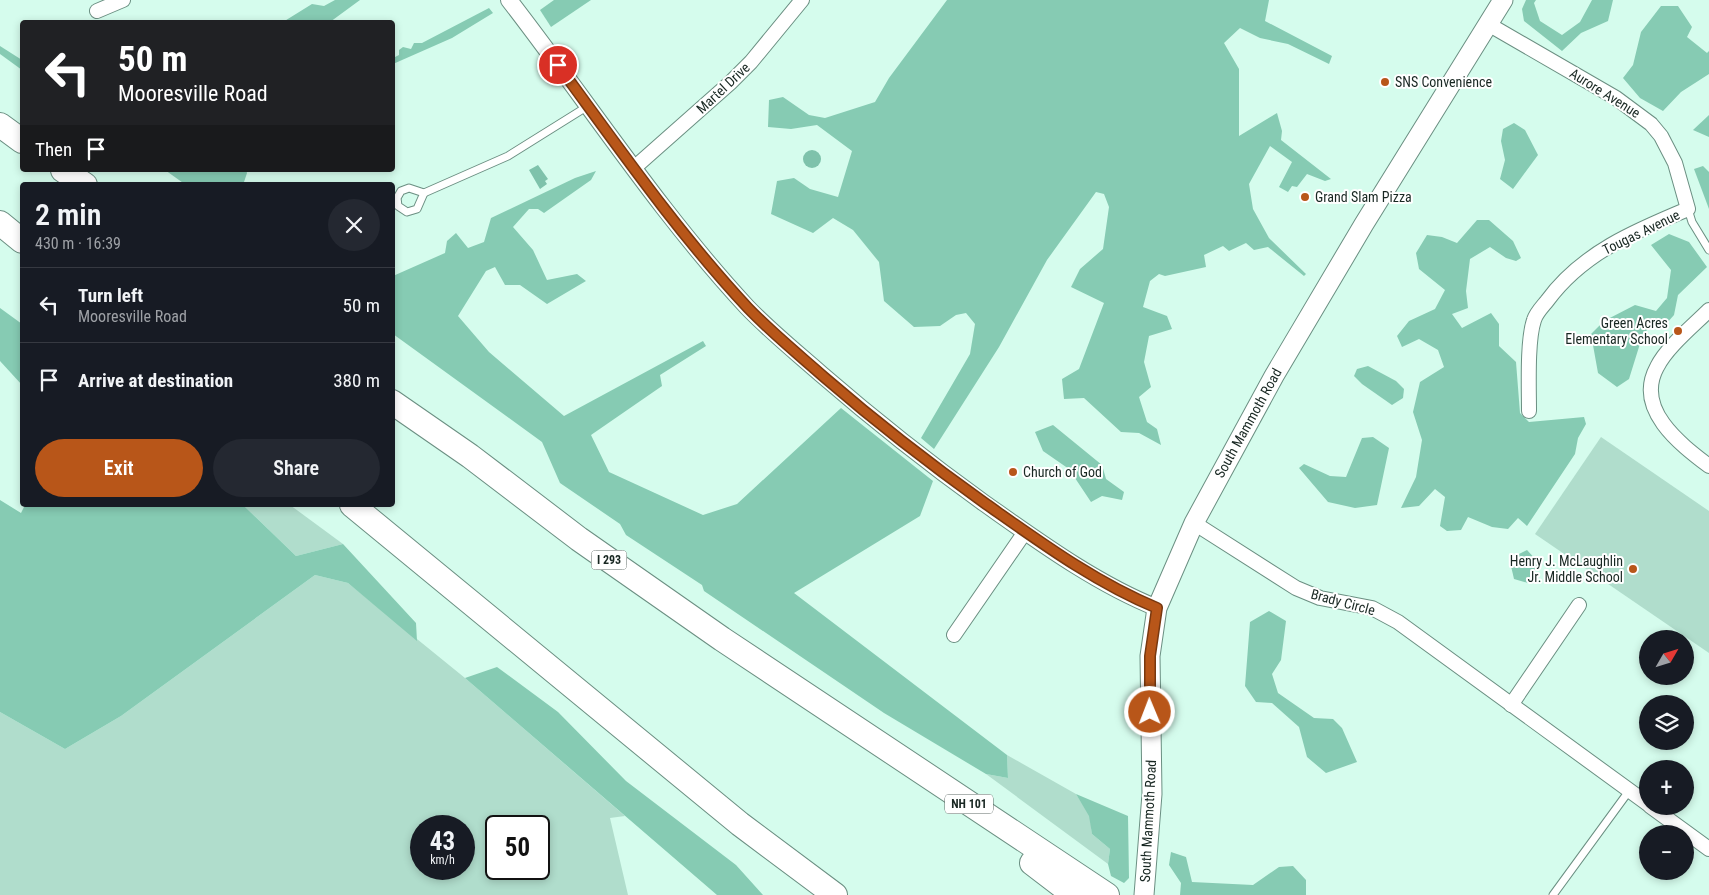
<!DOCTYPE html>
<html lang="en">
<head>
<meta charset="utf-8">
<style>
	body { margin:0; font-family:"Roboto Condensed",sans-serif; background:#242831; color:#f1f3f6; height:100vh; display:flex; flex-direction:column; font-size:19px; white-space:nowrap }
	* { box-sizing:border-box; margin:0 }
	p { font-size:16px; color:#9ea1a6 }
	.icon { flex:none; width:28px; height:28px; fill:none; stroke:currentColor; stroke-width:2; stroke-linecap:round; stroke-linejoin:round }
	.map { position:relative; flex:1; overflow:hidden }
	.side { position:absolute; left:20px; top:182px; width:375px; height:325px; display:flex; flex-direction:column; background:#171b24; border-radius:5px; box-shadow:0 2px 8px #0003 }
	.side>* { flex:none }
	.top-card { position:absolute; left:20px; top:20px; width:375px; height:152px; border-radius:5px; box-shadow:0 2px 8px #0003; background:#202124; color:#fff; overflow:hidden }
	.needle { width:32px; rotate:51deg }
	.buttons { position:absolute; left:1639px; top:630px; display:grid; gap:10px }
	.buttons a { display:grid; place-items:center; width:55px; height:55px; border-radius:50%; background:#171b24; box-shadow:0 2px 8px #0003; font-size:25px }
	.speed { position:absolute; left:410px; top:815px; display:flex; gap:10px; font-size:25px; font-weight:700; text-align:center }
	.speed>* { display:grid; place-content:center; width:65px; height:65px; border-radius:50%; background:#171b24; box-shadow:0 2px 8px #0003; line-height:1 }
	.speed small { font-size:12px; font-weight:400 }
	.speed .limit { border:2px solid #111; border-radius:8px; background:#fff; color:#111 }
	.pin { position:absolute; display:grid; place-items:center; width:42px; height:42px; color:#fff; margin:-21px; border:2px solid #fff; border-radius:50%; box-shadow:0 1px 5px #0007 }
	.me { position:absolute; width:55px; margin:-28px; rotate:359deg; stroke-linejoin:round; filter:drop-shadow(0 0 4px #0008) }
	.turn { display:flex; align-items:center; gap:18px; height:105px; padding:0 15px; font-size:22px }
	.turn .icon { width:65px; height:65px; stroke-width:2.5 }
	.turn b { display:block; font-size:35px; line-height:42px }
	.then { display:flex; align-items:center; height:48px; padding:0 15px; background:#0003; gap:10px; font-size:19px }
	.round { display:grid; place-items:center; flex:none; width:52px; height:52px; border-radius:26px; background:#242831 }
	.summary { display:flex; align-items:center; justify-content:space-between; height:85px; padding:0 15px }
	h1 { font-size:30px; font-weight:600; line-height:38px }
	.primary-button { display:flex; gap:10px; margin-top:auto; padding:10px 15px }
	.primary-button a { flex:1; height:58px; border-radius:30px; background:#b85619; color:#fff; font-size:20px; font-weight:600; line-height:58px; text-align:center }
	.primary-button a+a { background:#242831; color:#f1f3f6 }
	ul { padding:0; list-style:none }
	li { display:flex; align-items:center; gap:15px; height:75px; padding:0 15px; border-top:1px solid #363941 }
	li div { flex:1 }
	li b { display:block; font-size:19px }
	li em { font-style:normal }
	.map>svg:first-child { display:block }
	.green { fill:#b0ddcc; fill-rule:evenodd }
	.forest { fill:#86cbb3 }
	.water { fill:#7ec2ab }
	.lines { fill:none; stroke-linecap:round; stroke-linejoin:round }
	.service-casing { stroke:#6b8f82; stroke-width:9 }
	.minor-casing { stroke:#6b8f82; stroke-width:16 }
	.tertiary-casing { stroke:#6b8f82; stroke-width:18 }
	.secondary-casing { stroke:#6b8f82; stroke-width:21 }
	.motorway-casing { stroke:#6b8f82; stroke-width:26 }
	.service { stroke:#fff; stroke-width:7 }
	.minor { stroke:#fff; stroke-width:14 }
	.tertiary { stroke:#fff; stroke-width:16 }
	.secondary { stroke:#fff; stroke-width:19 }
	.motorway { stroke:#fff; stroke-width:24 }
	.route-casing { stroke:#783810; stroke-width:12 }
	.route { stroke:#b85619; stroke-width:9 }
	.poi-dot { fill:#b85619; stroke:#fff; stroke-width:2 }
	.labels { text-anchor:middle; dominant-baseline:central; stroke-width:4; stroke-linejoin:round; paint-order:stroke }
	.shield { fill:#fff; stroke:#5d6864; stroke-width:1 }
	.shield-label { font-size:12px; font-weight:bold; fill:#182722 }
	.poi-label { font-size:14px; fill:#182722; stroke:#fff; text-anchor:start }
	.street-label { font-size:14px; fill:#182722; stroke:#fff }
</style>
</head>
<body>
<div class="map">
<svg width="1709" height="895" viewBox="0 0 1709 895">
	<rect width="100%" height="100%" fill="#d5fced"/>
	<g class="green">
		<polygon points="1601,437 1709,511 1709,653 1535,534"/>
		<polygon points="243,505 290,505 343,544 296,556"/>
		<path d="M 315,575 L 348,583 L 465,678 L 625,816 L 610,818 L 628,895 L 0,895 L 0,712 L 65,749 L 121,716 ZM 421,826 L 464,826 L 464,869 L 421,869 ZM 496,826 L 539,826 L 539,869 L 496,869 Z"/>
		<polygon points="1007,755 1076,794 1090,816 1092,834 1110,849 1108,864 986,774 1008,778"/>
	</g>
	<g class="forest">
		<polygon points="335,0 360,0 330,22 283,22 312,4 324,6"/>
		<polygon points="554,0 591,0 551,27 540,10"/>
		<polygon points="947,0 1269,0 1265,21 1332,56 1329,64 1288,44 1260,38 1240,28 1224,43 1239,69 1239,136 1277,113 1282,131 1281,140 1331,179 1325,181 1307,174 1297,187 1292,186 1288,192 1279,187 1292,162 1270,146 1249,184 1253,209 1269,238 1306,274 1304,276 1268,247 1254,250 1246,243 1229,251 1223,246 1204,255 1206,267 1165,276 1159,274 1150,281 1143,307 1167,316 1172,329 1149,336 1144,362 1151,387 1139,397 1147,422 1157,429 1161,445 1139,433 1121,432 1084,398 1064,399 1062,379 1079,369 1104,303 1071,287 1080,269 1103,249 1109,207 1104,194 1096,192 1047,260 999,347 934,449 921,438 970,354 975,324 966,313 956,315 940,326 914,327 884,301 879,262 853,230 833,218 813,233 771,214 777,181 794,178 810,189 838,197 852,151 817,125 791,129 768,127 769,100 783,97 809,115 825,118 875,102 889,78"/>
		<polygon points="1526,0 1536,0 1534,3 1540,21 1562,35 1580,22 1592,0 1613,0 1608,21 1581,33 1562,51 1524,21 1522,9"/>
		<polygon points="1661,6 1678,6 1692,27 1687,37 1707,53 1709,51 1709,74 1681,92 1663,111 1640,98 1623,78 1633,65 1641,32"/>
		<polygon points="489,8 493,13 452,38 393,64 393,58 399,55 399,50 403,47 411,49 414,43 422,43"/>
		<polygon points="0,46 22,60 22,70 0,54"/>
		<polygon points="1709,115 1709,137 1693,130"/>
		<polygon points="1514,123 1525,130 1538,155 1513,189 1500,179 1505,160 1501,141 1503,129"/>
		<polygon points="1703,166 1709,172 1709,209 1694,169"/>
		<polygon points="165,170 246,170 247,173 243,185 186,185"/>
		<polygon points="596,171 591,180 544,213 538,209 529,209 513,227 533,250 547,280 577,274 586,281 547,304 520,285 505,285 495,267 486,271 458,316 489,352 564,416 703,341 706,346 660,375 662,386 591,435 609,472 703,515 737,504 841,408 933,481 920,516 794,593 1007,755 1008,778 986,774 884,713 704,591 702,585 626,535 620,524 560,483 542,442 393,334 393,276 445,253 447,241 456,233 468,248 484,242 491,218 575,178"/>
		<polygon points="1477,220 1489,220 1513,241 1521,258 1516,261 1506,258 1490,247 1470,259 1466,291 1468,308 1452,314 1462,328 1491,313 1499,324 1499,346 1516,362 1520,413 1529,422 1584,417 1586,424 1578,438 1575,454 1527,526 1518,518 1508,529 1492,527 1468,517 1461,530 1447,531 1440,526 1445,497 1435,489 1419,506 1401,508 1416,477 1422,440 1413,412 1420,382 1444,367 1438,350 1419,339 1402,347 1397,336 1409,321 1435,309 1445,290 1419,269 1416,253 1427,235 1442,237 1457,243"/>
		<polygon points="1669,234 1689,242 1707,267 1678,295 1674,315 1666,324 1655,322 1643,334 1629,379 1617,387 1598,373 1591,334 1604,321 1635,305 1656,311 1667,298 1671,270 1651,245"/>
		<polygon points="0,308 22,324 22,385 0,361"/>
		<polygon points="1368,366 1396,381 1404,389 1403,398 1392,405 1362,384 1354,376 1357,369"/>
		<polygon points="1053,425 1102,465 1106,479 1124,492 1122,500 1102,496 1091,502 1069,469 1043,451 1035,432"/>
		<polygon points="1373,437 1389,448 1377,505 1355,508 1328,502 1299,468 1304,464 1330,476 1346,477 1362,438"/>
		<polygon points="0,500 21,513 25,505 243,505 296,556 343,544 416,623 417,641 348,583 315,575 121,716 65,749 0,712"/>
		<polygon points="1527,550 1539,563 1528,583 1514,579 1511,566 1517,555"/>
		<polygon points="1269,611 1286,621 1281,660 1272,674 1278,693 1314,718 1333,719 1342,728 1357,762 1326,773 1307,757 1299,727 1272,703 1256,702 1245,686 1250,622"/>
		<polygon points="497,667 558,712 626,781 736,865 763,895 717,895 465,678"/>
		<polygon points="1076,794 1128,816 1129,878 1124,883 1111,876 1108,864 1110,849 1092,834 1089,816"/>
		<polygon points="1171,852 1186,857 1192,882 1253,885 1279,867 1293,866 1306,880 1306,895 1180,895 1181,883 1169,865"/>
	</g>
	<g class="water">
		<circle cx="812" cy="159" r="9"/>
		<polygon points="538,165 548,179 545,181 547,184 540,189 529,170"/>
	</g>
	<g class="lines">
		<g class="service-casing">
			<g id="service">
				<polygon points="409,188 424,193 417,209 407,212 398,206 397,198 401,191"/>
				<polyline points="424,193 508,156 588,106"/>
				<polyline points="1688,209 1692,222 1709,250"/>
				<polyline points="1553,895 1629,791"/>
			</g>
		</g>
		<g class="minor-casing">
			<g id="minor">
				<polyline points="97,11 123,0"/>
				<path d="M 1488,24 L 1616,98 L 1651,124 L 1661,136 L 1675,163 L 1688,209 C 1635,231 1582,253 1547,301 C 1543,306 1536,313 1534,320 C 1527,341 1529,387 1529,411"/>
				<polyline points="634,168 730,83 751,62 802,0"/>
				<path d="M 1709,310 C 1693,326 1667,347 1657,367 C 1634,409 1680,444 1709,466"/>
				<polyline points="1194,523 1296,588 1320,598 1372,608 1398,622 1648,804"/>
				<polyline points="954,635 1025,532"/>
				<polyline points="1511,705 1579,605"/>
				<polyline points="1650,806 1709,849"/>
			</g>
		</g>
		<g class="tertiary-casing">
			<path id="tertiary" d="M 509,0 C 588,102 659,212 747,307 C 770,331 796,352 821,374 C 873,419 927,462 984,503 C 1038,541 1095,583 1157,608"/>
		</g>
		<g class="secondary-casing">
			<polyline id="secondary" points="1144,895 1152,794 1150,656 1157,608 1194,523 1274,376 1364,224 1503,0"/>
		</g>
		<g class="motorway-casing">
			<g id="motorway">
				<polyline points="0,125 22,141"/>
				<polyline points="63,170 85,185"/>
				<polyline points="0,223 22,241"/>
				<polyline points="392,402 470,456 579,539 722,639 1107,895"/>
				<polyline points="352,505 740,824 835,895"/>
				<polyline points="1032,863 1074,895"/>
			</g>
		</g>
		<use href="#service" class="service"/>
		<use href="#minor" class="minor"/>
		<use href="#tertiary" class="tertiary"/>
		<use href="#secondary" class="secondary"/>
		<use href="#motorway" class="motorway"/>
	</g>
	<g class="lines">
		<g class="route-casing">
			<path id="route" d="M 558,65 C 619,148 678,233 748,308 C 772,333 798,354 824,377 C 876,422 930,464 986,504 C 1040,542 1096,583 1157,608 L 1150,656 L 1150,712"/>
		</g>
		<use href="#route" class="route"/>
	</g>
	<g class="poi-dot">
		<circle cx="1385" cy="82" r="5"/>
		<circle cx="1305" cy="197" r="5"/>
		<circle cx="1678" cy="331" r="5"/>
		<circle cx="1013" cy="472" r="5"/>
		<circle cx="1633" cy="569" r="5"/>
	</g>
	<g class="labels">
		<g class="shield">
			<rect x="591.5" y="550.5" width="35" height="19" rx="4"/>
			<rect x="945" y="794.5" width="48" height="19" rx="4"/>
		</g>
		<g class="shield-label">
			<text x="609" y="560">I 293</text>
			<text x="969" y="804">NH 101</text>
		</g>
		<g class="poi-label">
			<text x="1395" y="82">SNS Convenience</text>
			<text x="1315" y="197">Grand Slam Pizza</text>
			<text x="1668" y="323" text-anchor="end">Green Acres<tspan x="1668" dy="16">Elementary School</tspan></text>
			<text x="1023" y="472">Church of God</text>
			<text x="1623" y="561" text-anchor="end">Henry J. McLaughlin<tspan x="1623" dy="16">Jr. Middle School</tspan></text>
		</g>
		<g class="street-label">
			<text transform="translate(723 88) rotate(-43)">Martel Drive</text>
			<text transform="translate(1605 93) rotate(32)">Aurore Avenue</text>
			<text transform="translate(1641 232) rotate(-26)">Tougas Avenue</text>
			<text transform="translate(1248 423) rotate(-61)">South Mammoth Road</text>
			<text transform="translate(1343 602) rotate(15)">Brady Circle</text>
			<text transform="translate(1148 821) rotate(-87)">South Mammoth Road</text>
		</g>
	</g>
</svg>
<div class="buttons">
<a><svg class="needle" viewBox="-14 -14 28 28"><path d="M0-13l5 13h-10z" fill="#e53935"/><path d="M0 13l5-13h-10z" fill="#9ea1a6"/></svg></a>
<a><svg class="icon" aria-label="layers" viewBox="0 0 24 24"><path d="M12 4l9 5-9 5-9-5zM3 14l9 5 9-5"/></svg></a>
<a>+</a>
<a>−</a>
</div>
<div class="speed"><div>43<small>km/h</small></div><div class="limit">50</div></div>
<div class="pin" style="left:558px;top:65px;background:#d93025"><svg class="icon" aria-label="arrive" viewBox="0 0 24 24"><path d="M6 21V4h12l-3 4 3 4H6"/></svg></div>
<svg class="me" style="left:1150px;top:712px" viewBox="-20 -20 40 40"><circle r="17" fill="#b85619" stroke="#fff" stroke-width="3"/><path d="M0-11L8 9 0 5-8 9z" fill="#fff"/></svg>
<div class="top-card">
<div class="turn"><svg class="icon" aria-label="left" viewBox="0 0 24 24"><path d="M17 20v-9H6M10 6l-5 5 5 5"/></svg><div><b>50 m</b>Mooresville Road</div></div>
<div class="then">Then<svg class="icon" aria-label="arrive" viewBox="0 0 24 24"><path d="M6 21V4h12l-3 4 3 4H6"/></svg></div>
</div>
<section class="side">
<div class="summary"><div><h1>2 min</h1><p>430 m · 16:39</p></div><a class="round"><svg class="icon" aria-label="close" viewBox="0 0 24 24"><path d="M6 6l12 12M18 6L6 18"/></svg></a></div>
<ul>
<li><svg class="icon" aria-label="left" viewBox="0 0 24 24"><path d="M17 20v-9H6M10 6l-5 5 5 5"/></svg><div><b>Turn left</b><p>Mooresville Road</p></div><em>50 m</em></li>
<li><svg class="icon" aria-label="arrive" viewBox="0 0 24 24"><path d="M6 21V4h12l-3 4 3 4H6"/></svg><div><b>Arrive at destination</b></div><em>380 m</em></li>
</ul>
<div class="primary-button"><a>Exit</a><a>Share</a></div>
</section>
</div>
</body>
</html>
